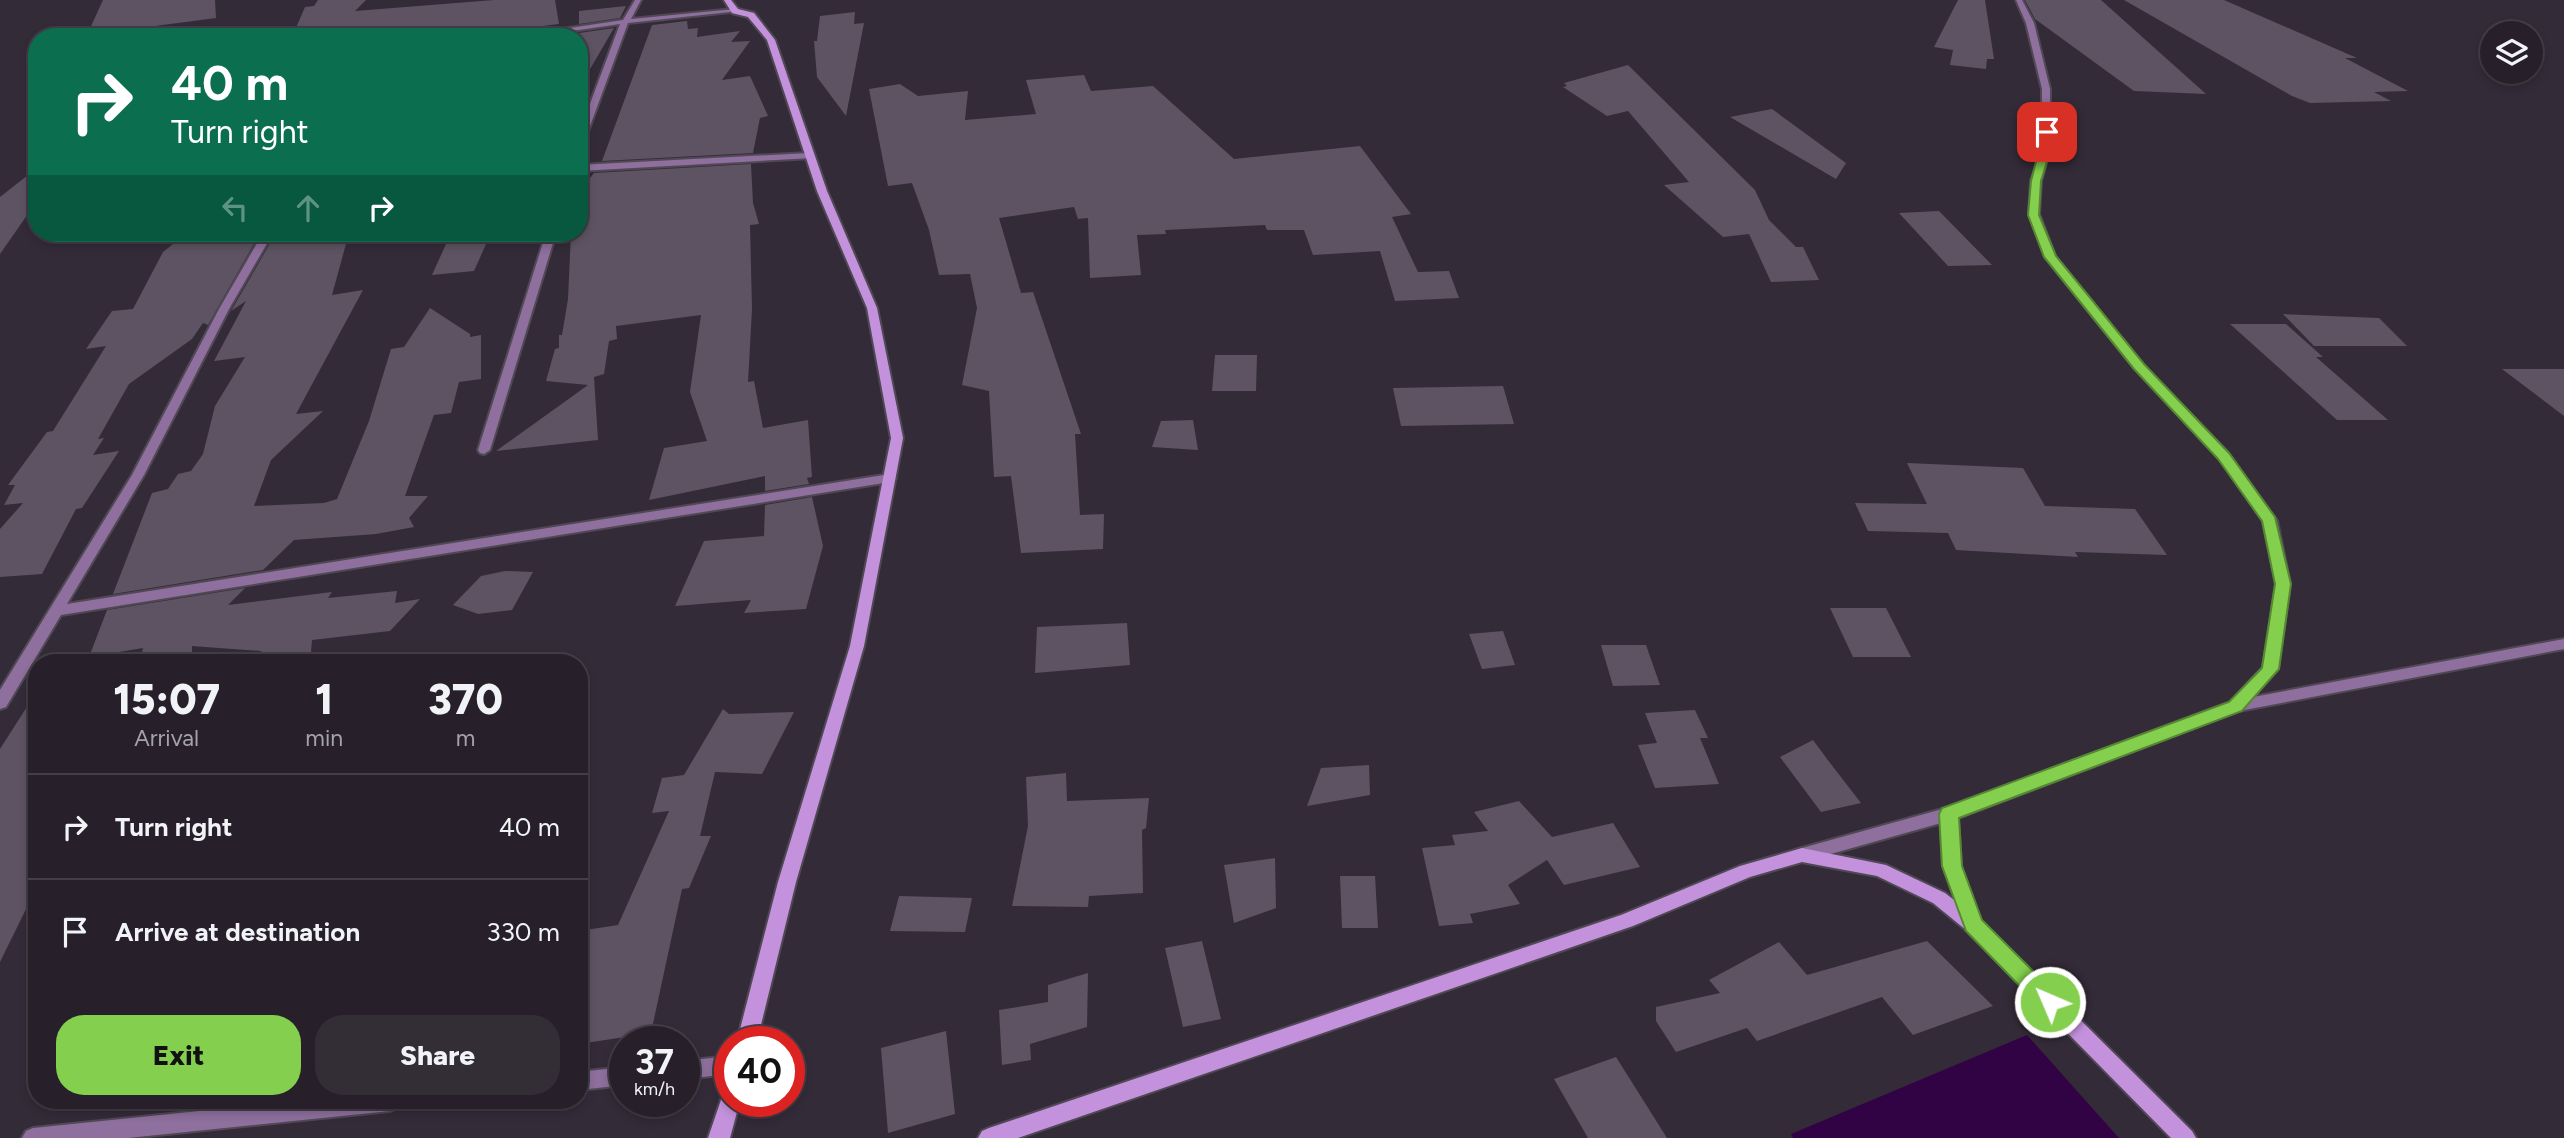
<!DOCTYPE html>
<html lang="en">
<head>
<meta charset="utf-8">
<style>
	body { margin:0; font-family:Figtree,sans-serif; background:#332d36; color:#f1f3f6; height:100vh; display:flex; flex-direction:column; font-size:26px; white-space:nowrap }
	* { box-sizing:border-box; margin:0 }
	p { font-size:23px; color:#a4a3a8 }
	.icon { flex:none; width:38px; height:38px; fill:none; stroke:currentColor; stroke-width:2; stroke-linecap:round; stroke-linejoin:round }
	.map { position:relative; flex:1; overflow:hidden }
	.side { position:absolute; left:28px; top:654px; width:560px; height:455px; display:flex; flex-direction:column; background:#27202a; border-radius:28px; box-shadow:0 4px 10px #0003,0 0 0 2px #433e47 }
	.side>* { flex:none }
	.guide { position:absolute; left:28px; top:28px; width:560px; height:214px; border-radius:28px; box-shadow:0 4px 10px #0003,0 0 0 2px #433e47; background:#0b6e4f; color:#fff; overflow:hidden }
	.controls { position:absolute; left:2480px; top:21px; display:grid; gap:14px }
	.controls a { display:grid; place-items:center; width:63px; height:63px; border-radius:50%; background:#27202a; box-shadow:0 4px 10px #0003,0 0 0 2px #433e47; font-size:35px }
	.speed { position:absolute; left:609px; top:1026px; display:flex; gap:14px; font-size:35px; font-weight:700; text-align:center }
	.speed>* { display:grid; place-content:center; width:91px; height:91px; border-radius:50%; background:#27202a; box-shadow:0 4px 10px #0003,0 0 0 2px #433e47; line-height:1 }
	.speed small { font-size:18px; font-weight:400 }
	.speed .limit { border:10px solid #d22; background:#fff; color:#111 }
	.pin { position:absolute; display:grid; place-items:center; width:60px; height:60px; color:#fff; margin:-30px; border-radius:14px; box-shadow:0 4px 10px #0006 }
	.me { position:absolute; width:77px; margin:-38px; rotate:315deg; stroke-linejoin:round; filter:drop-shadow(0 0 5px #0008) }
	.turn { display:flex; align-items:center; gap:24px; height:147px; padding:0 28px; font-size:32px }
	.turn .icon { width:91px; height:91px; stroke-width:2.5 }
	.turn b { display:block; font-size:49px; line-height:60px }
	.lanes { display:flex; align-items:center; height:66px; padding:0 28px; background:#0003; justify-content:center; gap:35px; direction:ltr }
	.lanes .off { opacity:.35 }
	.eta { display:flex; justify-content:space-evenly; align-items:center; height:119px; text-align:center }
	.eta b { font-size:42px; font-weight:800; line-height:49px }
	.action { display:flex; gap:14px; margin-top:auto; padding:14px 28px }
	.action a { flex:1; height:80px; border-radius:28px; background:#84cf4d; color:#111; font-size:28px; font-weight:800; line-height:80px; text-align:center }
	.action a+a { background:#332d36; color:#f1f3f6 }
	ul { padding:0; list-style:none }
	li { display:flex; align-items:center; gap:21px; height:105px; padding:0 28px; border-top:2px solid #433e47 }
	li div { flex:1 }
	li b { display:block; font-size:26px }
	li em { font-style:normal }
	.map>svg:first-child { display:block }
	.water { fill:#320344 }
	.building { fill:#5d5362 }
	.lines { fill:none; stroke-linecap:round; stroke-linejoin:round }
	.street-casing { stroke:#504854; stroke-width:4 }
	.secondary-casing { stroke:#504854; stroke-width:4 }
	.street { fill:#8e6f9d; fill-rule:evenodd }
	.secondary { fill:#c492dd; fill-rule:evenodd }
	.route { fill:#84cf4d; stroke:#568732; stroke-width:2 }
</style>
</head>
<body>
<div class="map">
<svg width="2564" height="1138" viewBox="0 0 2564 1138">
	<rect width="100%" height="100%" fill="#342b38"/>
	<polygon class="water" points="2027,1035 2119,1138 1793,1138 1791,1134"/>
	<g class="building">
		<polygon points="103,0 215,0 216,18 87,35"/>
		<polygon points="318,0 366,0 355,11 494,0 555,0 559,24 458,37 292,37 305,7 314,6"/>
		<polygon points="1958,0 1985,0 1994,59 1987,59 1986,69 1950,65 1953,50 1934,47"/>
		<polygon points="2025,0 2101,0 2206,94 2134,91 2035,19"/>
		<polygon points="2124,0 2224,0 2357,58 2345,58 2408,91 2374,92 2391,101 2310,103 2292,96"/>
		<polygon points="626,6 620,18 579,24 579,11"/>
		<polygon points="855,12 854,24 864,23 846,116 817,77 814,41 817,41 820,16"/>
		<polygon points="687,21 688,29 698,28 697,37 740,31 731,42 750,41 722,80 750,76 768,116 760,118 753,153 602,161 652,25"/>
		<polygon points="614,28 579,88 579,33"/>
		<polygon points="1628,65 1755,190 1769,220 1796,247 1803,247 1819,280 1771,282 1749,234 1723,237 1664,185 1689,182 1628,111 1607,116 1563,87 1567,86 1564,83"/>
		<polygon points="1084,75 1091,91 1153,86 1234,159 1360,146 1411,214 1392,217 1418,272 1449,271 1459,298 1395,301 1380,251 1313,255 1304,230 1267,230 1265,225 1165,230 1166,234 1137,235 1141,275 1090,278 1088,218 1078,219 1074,207 999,218 1021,293 1033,292 1081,434 1075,434 1080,515 1104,514 1103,549 1021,553 1011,476 994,477 989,391 962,385 977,308 970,274 939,275 929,230 912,183 888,186 869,89 900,84 918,96 968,91 965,120 1036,114 1026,80"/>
		<polygon points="1772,109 1846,163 1836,179 1730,117"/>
		<polygon points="751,164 753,203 759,224 750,225 752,309 748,382 754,381 763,428 808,420 812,477 807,478 809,484 765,491 765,476 649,500 664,448 707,441 690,392 701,315 616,326 617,339 609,341 604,374 594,377 598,440 496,451 588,385 546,381 555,349 559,348 559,335 562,335 568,299 571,233 579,233 579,192 594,173"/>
		<polygon points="37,168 37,201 0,254 0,197"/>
		<polygon points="1939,211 1992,265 1948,266 1899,213"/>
		<polygon points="206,233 260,233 208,325 203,323 192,339 129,384 98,439 104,438 93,455 119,451 82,508 76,509 42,574 0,577 0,529 23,503 4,505 15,485 8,485 47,432 53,431 106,346 86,349 112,311 133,309 163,252 183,236"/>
		<polygon points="276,233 349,233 332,295 363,290 296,414 323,411 271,460 254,506 324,503 337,499 369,421 391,349 404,347 430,308 470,334 470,337 481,335 481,379 459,382 451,413 434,415 405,496 428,496 409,518 414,527 376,534 294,540 263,570 113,594 152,493 168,489 178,474 191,471 203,454 215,406 245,357 214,361 246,301 231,311"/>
		<polygon points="451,233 491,233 474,271 432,275"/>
		<polygon points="2283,314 2379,318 2407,346 2314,346"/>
		<polygon points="2230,324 2286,324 2323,357 2316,357 2388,420 2337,420"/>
		<polygon points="1215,355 1257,355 1256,391 1212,391"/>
		<polygon points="2502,369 2564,369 2564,416"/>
		<polygon points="1503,386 1514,424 1401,426 1393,388"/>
		<polygon points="1193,420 1198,450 1152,447 1161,421"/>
		<polygon points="1907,463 2023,468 2045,506 2135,509 2167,555 2075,552 2078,557 1956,550 1948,533 1868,531 1855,503 1927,504"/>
		<polygon points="812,497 823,546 806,609 744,613 751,600 675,606 704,541 764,536 765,505"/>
		<polygon points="505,571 533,572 512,610 478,614 453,605 481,576"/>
		<polygon points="245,588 228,605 332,592 328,598 397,591 395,603 420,599 390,631 312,640 311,652 262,659 261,651 192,646 192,663 140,663 143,648 89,657 107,610"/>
		<polygon points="1830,608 1886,608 1911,657 1853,657"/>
		<polygon points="1127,623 1130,665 1035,673 1037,627"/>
		<polygon points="1503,631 1515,665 1482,669 1469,634"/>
		<polygon points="1601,645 1646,645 1660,685 1613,686"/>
		<polygon points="37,691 37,897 31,899 0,962 0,749"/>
		<polygon points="723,709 729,714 794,712 762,774 715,772 700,836 711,836 689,888 682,889 651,1033 579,1044 579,1020 590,987 579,987 579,931 618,925 669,811 652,813 662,778 684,775"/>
		<polygon points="1695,710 1708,738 1700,738 1719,784 1655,788 1638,745 1657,743 1645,713"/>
		<polygon points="1813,740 1827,759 1861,803 1821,812 1780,757"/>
		<polygon points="1369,765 1370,795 1307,806 1321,768"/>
		<polygon points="1066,773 1067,801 1149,798 1146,828 1142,830 1143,893 1089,896 1088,907 1012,906 1028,826 1026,777"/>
		<polygon points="1519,801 1552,837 1613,823 1640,867 1564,885 1547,860 1508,885 1520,904 1470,914 1473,923 1439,926 1422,848 1455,845 1452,835 1488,831 1474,812"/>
		<polygon points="1275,858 1276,908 1234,923 1224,865"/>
		<polygon points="1340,876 1375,876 1378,928 1342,928"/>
		<polygon points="899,896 972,898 965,932 890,931"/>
		<polygon points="1202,941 1221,1019 1183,1027 1165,948"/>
		<polygon points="1927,941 1993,1006 1913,1035 1882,997 1757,1041 1747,1028 1676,1052 1656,1021 1656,1007 1720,993 1709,980 1779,942 1807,975"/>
		<polygon points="1088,973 1087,1027 1030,1044 1031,1060 1002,1065 999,1010 1048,1002 1048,985"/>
		<polygon points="946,1031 955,1114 888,1133 881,1048"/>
		<polygon points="1616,1057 1667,1138 1588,1138 1554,1079"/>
	</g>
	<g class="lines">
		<g class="street-casing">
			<g id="street">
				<polygon points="635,0 641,0 631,19 735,9 739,11 628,23 583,145 579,148 579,133 620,24 531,37 509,37 623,20"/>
				<polygon points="2016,0 2022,0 2034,23 2050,89 2050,149 2041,181 2039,214 2055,256 2143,365 2228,453 2277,521 2290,584 2278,669 2253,697 2564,639 2564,649 2239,711 1958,818 1961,866 1982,925 1980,930 1973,933 1966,930 1964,925 1943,866 1941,823 1802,862 1796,860 1793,855 1796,850 1802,848 1946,808 2230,702 2263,667 2276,584 2263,521 2220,459 2135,369 2045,257 2029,214 2031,181 2042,149 2042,89 2026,23"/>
				<polygon points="809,153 812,154 812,158 579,171 579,165"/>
				<polygon points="263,233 273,233 229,309 144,475 67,604 890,474 896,478 890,482 61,615 6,707 0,709 0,690 132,475 219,309"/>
				<polygon points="546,233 556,233 490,450 484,454 480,453 478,450"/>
				<polygon points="730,1056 730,1074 684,1079 684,1061"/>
				<polygon points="625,1067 625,1085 579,1090 579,1072"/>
				<polygon points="299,1101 400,1101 397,1108 390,1111 128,1138 22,1138 26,1131 33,1128"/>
			</g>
		</g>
		<g class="secondary-casing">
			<g id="secondary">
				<polygon points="724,0 731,0 738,9 754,13 775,40 827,191 877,308 903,438 864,646 796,882 757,1041 737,1041 778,882 850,646 891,438 867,308 817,191 767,40 748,17 732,13"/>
				<polygon points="1802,848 1886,865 1945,893 1980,920 2192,1131 2196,1138 2171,1138 1966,930 1933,903 1877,876 1802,862 1750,877 1633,926 1018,1138 978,1138 982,1131 989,1128 1621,915 1740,866"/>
				<polygon points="730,1092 730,1101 740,1101 730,1138 708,1138 723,1094"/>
			</g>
		</g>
		<use href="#street" class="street"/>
		<use href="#secondary" class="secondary"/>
	</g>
	<polygon class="route" points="2044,130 2052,132 2051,149 2041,181 2039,215 2056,256 2144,364 2229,453 2275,517 2291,584 2279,669 2242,711 1959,818 1962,866 1982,920 2058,996 2061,1002 2058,1009 2050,1012 2042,1009 1966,931 1942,866 1939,814 1942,808 2229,702 2262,668 2275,584 2262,521 2218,459 2134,369 2044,257 2028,215 2031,181"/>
</svg>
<div class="controls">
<a><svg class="icon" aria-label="layers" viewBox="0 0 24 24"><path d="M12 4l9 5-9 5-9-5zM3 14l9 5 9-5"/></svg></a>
</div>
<div class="speed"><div>37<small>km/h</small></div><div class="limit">40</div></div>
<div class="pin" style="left:2047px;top:132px;background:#d93025"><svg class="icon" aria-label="arrive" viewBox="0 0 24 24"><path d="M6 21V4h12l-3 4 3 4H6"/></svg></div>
<svg class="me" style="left:2050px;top:1002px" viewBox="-20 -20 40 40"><circle r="17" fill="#84cf4d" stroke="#fff" stroke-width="3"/><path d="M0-11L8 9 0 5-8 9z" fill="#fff"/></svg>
<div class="guide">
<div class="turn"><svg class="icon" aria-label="right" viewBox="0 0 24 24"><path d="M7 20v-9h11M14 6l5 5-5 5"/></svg><div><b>40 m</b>Turn right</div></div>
<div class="lanes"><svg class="icon off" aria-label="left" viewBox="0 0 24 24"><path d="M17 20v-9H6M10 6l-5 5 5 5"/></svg><svg class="icon off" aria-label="ahead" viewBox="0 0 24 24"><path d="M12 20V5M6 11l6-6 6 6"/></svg><svg class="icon" aria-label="right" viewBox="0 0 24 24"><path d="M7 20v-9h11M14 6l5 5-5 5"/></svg></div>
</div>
<section class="side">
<div class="eta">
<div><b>15:07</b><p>Arrival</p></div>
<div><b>1</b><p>min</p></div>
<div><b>370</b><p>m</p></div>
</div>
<ul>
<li><svg class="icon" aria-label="right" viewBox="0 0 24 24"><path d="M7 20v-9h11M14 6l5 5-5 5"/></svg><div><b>Turn right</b></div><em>40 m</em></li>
<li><svg class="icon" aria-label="arrive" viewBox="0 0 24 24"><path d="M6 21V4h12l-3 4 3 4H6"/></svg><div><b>Arrive at destination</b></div><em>330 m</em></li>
</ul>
<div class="action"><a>Exit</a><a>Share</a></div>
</section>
</div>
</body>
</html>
